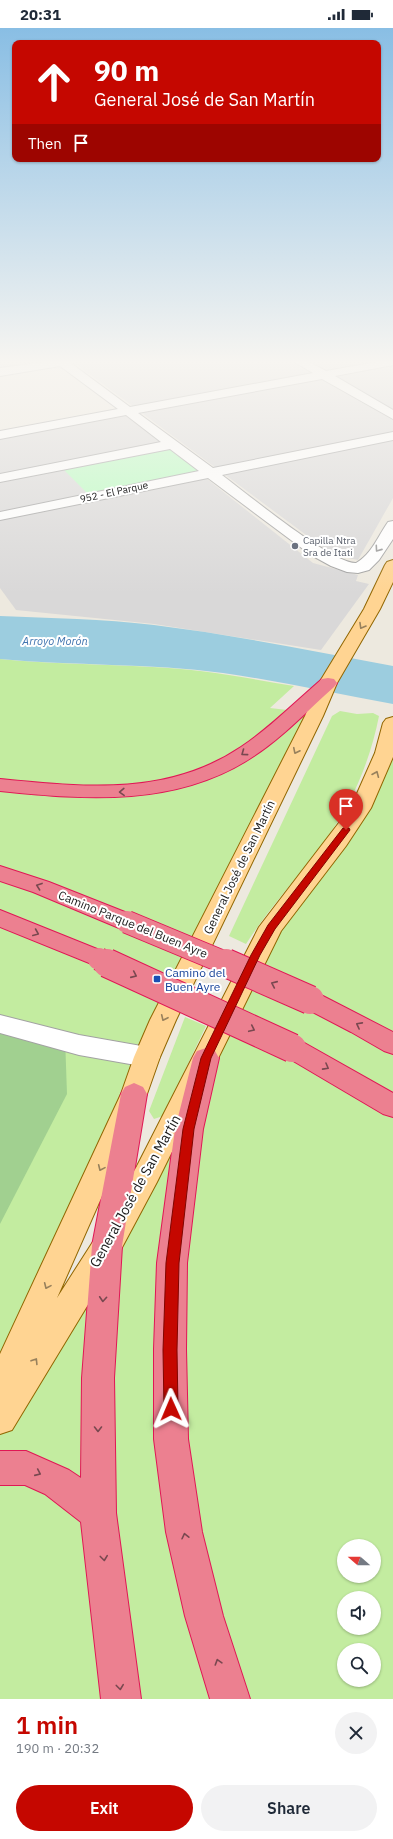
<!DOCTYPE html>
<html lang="en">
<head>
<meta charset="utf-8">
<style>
	body { margin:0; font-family:"IBM Plex Sans",sans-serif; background:#f2f2f3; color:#1f2937; height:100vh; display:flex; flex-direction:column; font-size:15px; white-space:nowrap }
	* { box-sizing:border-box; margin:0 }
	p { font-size:13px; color:#747a83 }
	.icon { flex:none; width:22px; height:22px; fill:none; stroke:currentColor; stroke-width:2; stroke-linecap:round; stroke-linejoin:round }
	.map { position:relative; height:1671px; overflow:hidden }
	.panel { display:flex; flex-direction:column; background:#fff; flex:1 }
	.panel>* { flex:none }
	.hud { position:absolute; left:12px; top:12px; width:369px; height:122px; border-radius:8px; box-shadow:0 1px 3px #0004; background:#c50700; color:#fff; overflow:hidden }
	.needle { width:26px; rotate:290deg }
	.fabs { position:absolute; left:337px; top:1511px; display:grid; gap:8px }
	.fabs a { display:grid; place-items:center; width:44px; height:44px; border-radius:50%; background:#fff; box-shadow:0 1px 3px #0004; font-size:20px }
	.pin { position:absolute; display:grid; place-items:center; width:34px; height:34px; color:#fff; margin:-41px -17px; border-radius:50% 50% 50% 0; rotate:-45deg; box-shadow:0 0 4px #0007 }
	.pin .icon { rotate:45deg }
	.me { position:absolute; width:44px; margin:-22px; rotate:359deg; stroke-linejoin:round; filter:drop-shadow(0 0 3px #0008) }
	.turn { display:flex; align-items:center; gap:14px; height:84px; padding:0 16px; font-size:18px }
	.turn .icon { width:52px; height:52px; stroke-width:2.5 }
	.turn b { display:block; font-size:28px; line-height:34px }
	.then { display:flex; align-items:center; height:38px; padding:0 16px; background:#0003; gap:8px; font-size:15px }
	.round { display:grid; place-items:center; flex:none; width:42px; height:42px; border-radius:21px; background:#f2f2f3 }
	.overview { display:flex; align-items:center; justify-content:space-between; height:68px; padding:0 16px }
	h1 { font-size:24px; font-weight:600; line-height:30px; color:#c50700 }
	.button { display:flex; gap:8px; margin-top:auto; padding:8px 16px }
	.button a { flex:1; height:46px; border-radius:24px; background:#c50700; color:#fff; font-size:16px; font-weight:600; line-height:46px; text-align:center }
	.button a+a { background:#f2f2f3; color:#1f2937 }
	.status { display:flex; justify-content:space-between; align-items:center; height:28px; padding:0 20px; background:#fff; direction:ltr }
	.status svg { height:11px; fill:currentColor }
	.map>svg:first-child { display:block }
	.residential { fill:#d9d8d8 }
	.grass { fill:#c3eca0; fill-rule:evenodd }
	.forest { fill:#a1d090 }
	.park { fill:#b7fdbf }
	.water { fill:#9ccddf }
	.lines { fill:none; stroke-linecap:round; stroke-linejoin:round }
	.minor-casing { stroke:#a2a2a2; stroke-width:2 }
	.major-casing { stroke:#916600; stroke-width:2 }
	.highway-casing { stroke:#e01755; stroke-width:2 }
	.minor { fill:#fff; fill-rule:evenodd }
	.major { fill:#ffd492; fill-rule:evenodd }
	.highway { fill:#ec8090; fill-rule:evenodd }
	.highway-bridge-far1-casing { stroke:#e01755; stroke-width:24; stroke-linecap:butt }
	.highway-bridge-casing { stroke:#e01755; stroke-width:30; stroke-linecap:butt }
	.highway-bridge-far1 { stroke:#ec8090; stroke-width:22 }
	.highway-bridge { stroke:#ec8090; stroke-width:28 }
	.oneway { stroke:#989898 }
	.oneway2 { stroke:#98815c }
	.oneway3 { stroke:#794850 }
	.route { fill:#c50700; stroke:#800500 }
	.worship-dot { fill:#6b7280; stroke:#fff; stroke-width:1.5 }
	.transit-dot { fill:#1a4fb4; stroke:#fff; stroke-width:1.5 }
	.labels { text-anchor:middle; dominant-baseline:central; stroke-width:4; stroke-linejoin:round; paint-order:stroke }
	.far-street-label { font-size:10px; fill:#1b1b1b; stroke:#fff }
	.far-worship-label { font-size:10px; fill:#5b616d; stroke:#fff; text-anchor:start }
	.far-water-label { font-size:11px; font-style:italic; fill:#4275b0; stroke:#fff }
	.street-label { font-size:12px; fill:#1b1b1b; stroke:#fff }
	.transit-label { font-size:12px; fill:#164399; stroke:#fff; text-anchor:start }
	.near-street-label { font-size:14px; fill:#1b1b1b; stroke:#fff }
</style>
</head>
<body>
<div class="status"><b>20:31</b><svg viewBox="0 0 49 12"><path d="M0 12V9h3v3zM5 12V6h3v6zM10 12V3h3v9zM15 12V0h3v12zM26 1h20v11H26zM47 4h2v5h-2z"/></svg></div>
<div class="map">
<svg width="393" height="1671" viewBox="0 0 393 1671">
	<rect width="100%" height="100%" fill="#ede9df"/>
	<g class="residential">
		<polygon points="0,333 53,333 0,341"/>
		<polygon points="72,333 393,333 393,470 358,532 333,527"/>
		<polygon points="120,382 313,535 358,547 356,553 369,556 321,622 154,596 16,582 0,560 0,405"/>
	</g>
	<g class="grass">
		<path d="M 0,631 C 51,636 101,636 152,639 C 200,641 247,650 294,658 L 270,680 L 296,683 L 314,688 L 0,1362 Z"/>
		<path d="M 340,683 L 357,686 L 373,685 L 379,688 C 370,733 352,777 323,815 C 298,849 269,880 246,916 L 229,908 L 332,688 Z"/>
		<path d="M 393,704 L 393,1671 L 0,1671 L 0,1390 L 256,927 L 338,813 ZM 344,1518 L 374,1518 L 374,1548 L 344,1548 ZM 344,1570 L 374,1570 L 374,1600 L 344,1600 ZM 344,1622 L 374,1622 L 374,1652 L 344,1652 Z"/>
		<polygon points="185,989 206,998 163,1088 154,1091 149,1083"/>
	</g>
	<polygon class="forest" points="0,991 65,1009 67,1066 0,1196"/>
	<polygon class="park" points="170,419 200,444 88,466 62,440"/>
	<path class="water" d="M 0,588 C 51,590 103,591 154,597 C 234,607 314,623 393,638 L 393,676 C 337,666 280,653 223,645 C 149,635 74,638 0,631 Z"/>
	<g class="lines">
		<g class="minor-casing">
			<g id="minor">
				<path d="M 52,333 L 76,333 L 72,336 L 130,379 L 313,345 L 296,335 L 295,333 L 307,333 L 326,343 L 382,333 L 393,333 L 393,337 L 335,348 L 393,382 L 393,391 L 322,351 L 138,385 L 213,440 L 393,404 L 393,412 L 222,447 C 246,465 332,536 356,535 C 372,526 378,508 388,494 L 393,493 L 393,511 L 379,532 L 369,542 L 358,545 L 347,544 L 331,538 L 311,527 L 208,450 L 0,492 L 0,484 L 199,443 L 170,421 L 0,454 L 0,446 L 161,414 L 126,387 L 0,411 L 0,403 L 118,381 L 60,338 L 0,348 L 0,340 Z"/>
				<polygon points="0,987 79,1007 147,1019 156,1022 160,1029 156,1036 147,1039 79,1027 0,1005"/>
			</g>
		</g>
		<g class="major-casing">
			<polygon id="major" points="393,532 393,554 380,581 337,655 323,688 176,992 160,1029 147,1066 57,1270 96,1209 137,1138 259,899 351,779 375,725 383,695 386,691 393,689 393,729 371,780 346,818 281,903 157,1154 118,1227 12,1402 0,1406 0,1326 121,1066 134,1029 150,992 305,688 319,655 364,581 385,537 387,534"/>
		</g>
		<g class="highway-casing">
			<g id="highway">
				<path d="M 328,650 L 334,651 L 337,655 L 334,659 C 308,682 283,709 254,728 C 178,779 87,772 0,763 L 0,751 C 83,759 167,769 241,719 C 270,700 295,674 322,651 Z"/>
				<polygon points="0,838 49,854 135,888 139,894 135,900 127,902 119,900 33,864 0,853"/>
				<polygon points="0,882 107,925 111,931 107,937 99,939 0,899"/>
				<polygon points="310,963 319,966 393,1004 393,1026 384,1023 351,1004 301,978 298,972 301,966"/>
				<polygon points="292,1010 301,1013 393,1065 393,1089 383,1086 283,1027 279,1020 283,1013"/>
				<polygon points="206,1020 215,1023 219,1030 203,1101 187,1235 186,1321 188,1411 202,1504 223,1588 250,1671 210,1671 185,1588 166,1504 154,1411 154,1321 157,1235 175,1101 193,1030 197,1023"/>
				<polygon points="134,1055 143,1059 147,1066 122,1218 114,1350 116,1485 141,1671 101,1671 81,1494 45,1466 25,1457 0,1457 0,1423 26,1423 69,1442 81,1450 82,1350 92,1218 121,1066 125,1059"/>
			</g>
		</g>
		<use href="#minor" class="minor"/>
		<use href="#major" class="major"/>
		<use href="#highway" class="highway"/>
		<g class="highway-bridge-far1-casing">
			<g id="highway-bridge-far1">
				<polyline points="127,894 228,936"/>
				<polyline points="99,931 109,936"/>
			</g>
		</g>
		<g class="highway-bridge-casing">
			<g id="highway-bridge">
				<polyline points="107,935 292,1020"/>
				<polyline points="226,935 310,972"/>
			</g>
		</g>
		<use href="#highway-bridge-far1" class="highway-bridge-far1"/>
		<use href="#highway-bridge" class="highway-bridge"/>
	</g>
	<defs><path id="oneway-chevron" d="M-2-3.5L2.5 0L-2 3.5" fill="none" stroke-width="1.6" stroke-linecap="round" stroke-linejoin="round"/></defs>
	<use class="oneway" href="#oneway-chevron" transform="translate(378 521) rotate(125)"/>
	<g class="oneway2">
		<use href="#oneway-chevron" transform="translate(362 598) rotate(120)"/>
		<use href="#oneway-chevron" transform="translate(296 723) rotate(116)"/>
		<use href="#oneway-chevron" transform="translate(376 746) rotate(-67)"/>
		<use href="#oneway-chevron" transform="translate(164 990) rotate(115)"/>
		<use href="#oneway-chevron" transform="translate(101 1140) rotate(114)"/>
		<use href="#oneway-chevron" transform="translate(47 1258) rotate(114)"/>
		<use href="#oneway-chevron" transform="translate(35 1333) rotate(-58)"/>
	</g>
	<g class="oneway3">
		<use href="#oneway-chevron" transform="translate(244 725) rotate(144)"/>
		<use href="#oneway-chevron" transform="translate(122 764) rotate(178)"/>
		<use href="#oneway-chevron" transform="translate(39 858) rotate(-160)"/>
		<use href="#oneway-chevron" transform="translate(36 905) rotate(23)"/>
		<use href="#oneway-chevron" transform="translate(134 947) rotate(24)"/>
		<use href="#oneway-chevron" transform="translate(274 956) rotate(-156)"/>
		<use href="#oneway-chevron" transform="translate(359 997) rotate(-152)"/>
		<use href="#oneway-chevron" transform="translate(252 1001) rotate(25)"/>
		<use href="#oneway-chevron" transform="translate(326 1039) rotate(29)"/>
		<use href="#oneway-chevron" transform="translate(103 1271) rotate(94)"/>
		<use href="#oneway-chevron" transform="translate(98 1401) rotate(90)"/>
		<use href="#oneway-chevron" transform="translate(38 1445) rotate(24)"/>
		<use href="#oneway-chevron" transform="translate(185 1508) rotate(-103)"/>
		<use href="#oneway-chevron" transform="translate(104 1530) rotate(83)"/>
		<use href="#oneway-chevron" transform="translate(218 1634) rotate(-107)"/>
		<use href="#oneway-chevron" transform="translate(120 1659) rotate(83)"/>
	</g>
	<linearGradient id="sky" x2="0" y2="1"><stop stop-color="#89bee4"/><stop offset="0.59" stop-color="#f7f5f1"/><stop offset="1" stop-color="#f7f5f1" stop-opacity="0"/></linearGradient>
	<rect width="393" height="566" fill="url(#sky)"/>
	<polygon class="route" points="343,800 349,800 350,802 275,901 260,927 211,1030 194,1101 179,1235 177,1322 178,1381 176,1386 171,1388 166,1386 164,1381 163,1322 166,1235 183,1101 201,1030 251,927 268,897"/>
	<circle class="worship-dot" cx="295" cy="518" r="4"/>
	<rect class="transit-dot" x="153" y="947" width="8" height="8" rx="2"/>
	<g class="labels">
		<g class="far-street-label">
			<text transform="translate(114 464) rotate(-12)">952 - El Parque</text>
		</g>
		<g class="far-worship-label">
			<text x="303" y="512">Capilla Ntra<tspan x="303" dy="12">Sra de Itati</tspan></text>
		</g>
		<g class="far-water-label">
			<text x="55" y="613">Arroyo Morón</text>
		</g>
		<g class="street-label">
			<text transform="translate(239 839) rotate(-64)">General José de San Martín</text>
			<text transform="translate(133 896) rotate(22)">Camino Parque del Buen Ayre</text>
		</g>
		<g class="transit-label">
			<text x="165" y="944">Camino del<tspan x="165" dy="14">Buen Ayre</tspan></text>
		</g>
		<g class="near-street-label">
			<text transform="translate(135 1163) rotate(-61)">General José de San Martín</text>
		</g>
	</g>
</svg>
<div class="fabs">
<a><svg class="needle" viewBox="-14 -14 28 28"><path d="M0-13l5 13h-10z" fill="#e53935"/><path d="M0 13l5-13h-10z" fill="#747a83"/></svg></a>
<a><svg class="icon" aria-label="sound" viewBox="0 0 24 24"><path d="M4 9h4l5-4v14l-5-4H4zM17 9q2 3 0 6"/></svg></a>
<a><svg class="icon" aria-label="search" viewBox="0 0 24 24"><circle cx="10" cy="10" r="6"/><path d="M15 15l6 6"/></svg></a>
</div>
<div class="pin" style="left:346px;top:802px;background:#d93025"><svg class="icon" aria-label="arrive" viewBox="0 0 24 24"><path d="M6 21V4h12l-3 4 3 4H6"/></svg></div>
<svg class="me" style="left:171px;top:1381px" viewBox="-20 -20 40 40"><path d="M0-17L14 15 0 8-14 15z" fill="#c50700" stroke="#fff" stroke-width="4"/></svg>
<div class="hud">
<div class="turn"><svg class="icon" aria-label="ahead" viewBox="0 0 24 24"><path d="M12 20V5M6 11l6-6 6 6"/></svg><div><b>90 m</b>General José de San Martín</div></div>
<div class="then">Then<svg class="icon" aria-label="arrive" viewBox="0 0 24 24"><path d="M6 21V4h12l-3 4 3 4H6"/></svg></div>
</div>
</div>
<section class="panel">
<div class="overview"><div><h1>1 min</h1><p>190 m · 20:32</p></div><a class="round"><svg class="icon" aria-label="close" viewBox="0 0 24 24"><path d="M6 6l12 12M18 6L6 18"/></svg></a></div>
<div class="button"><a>Exit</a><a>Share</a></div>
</section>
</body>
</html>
